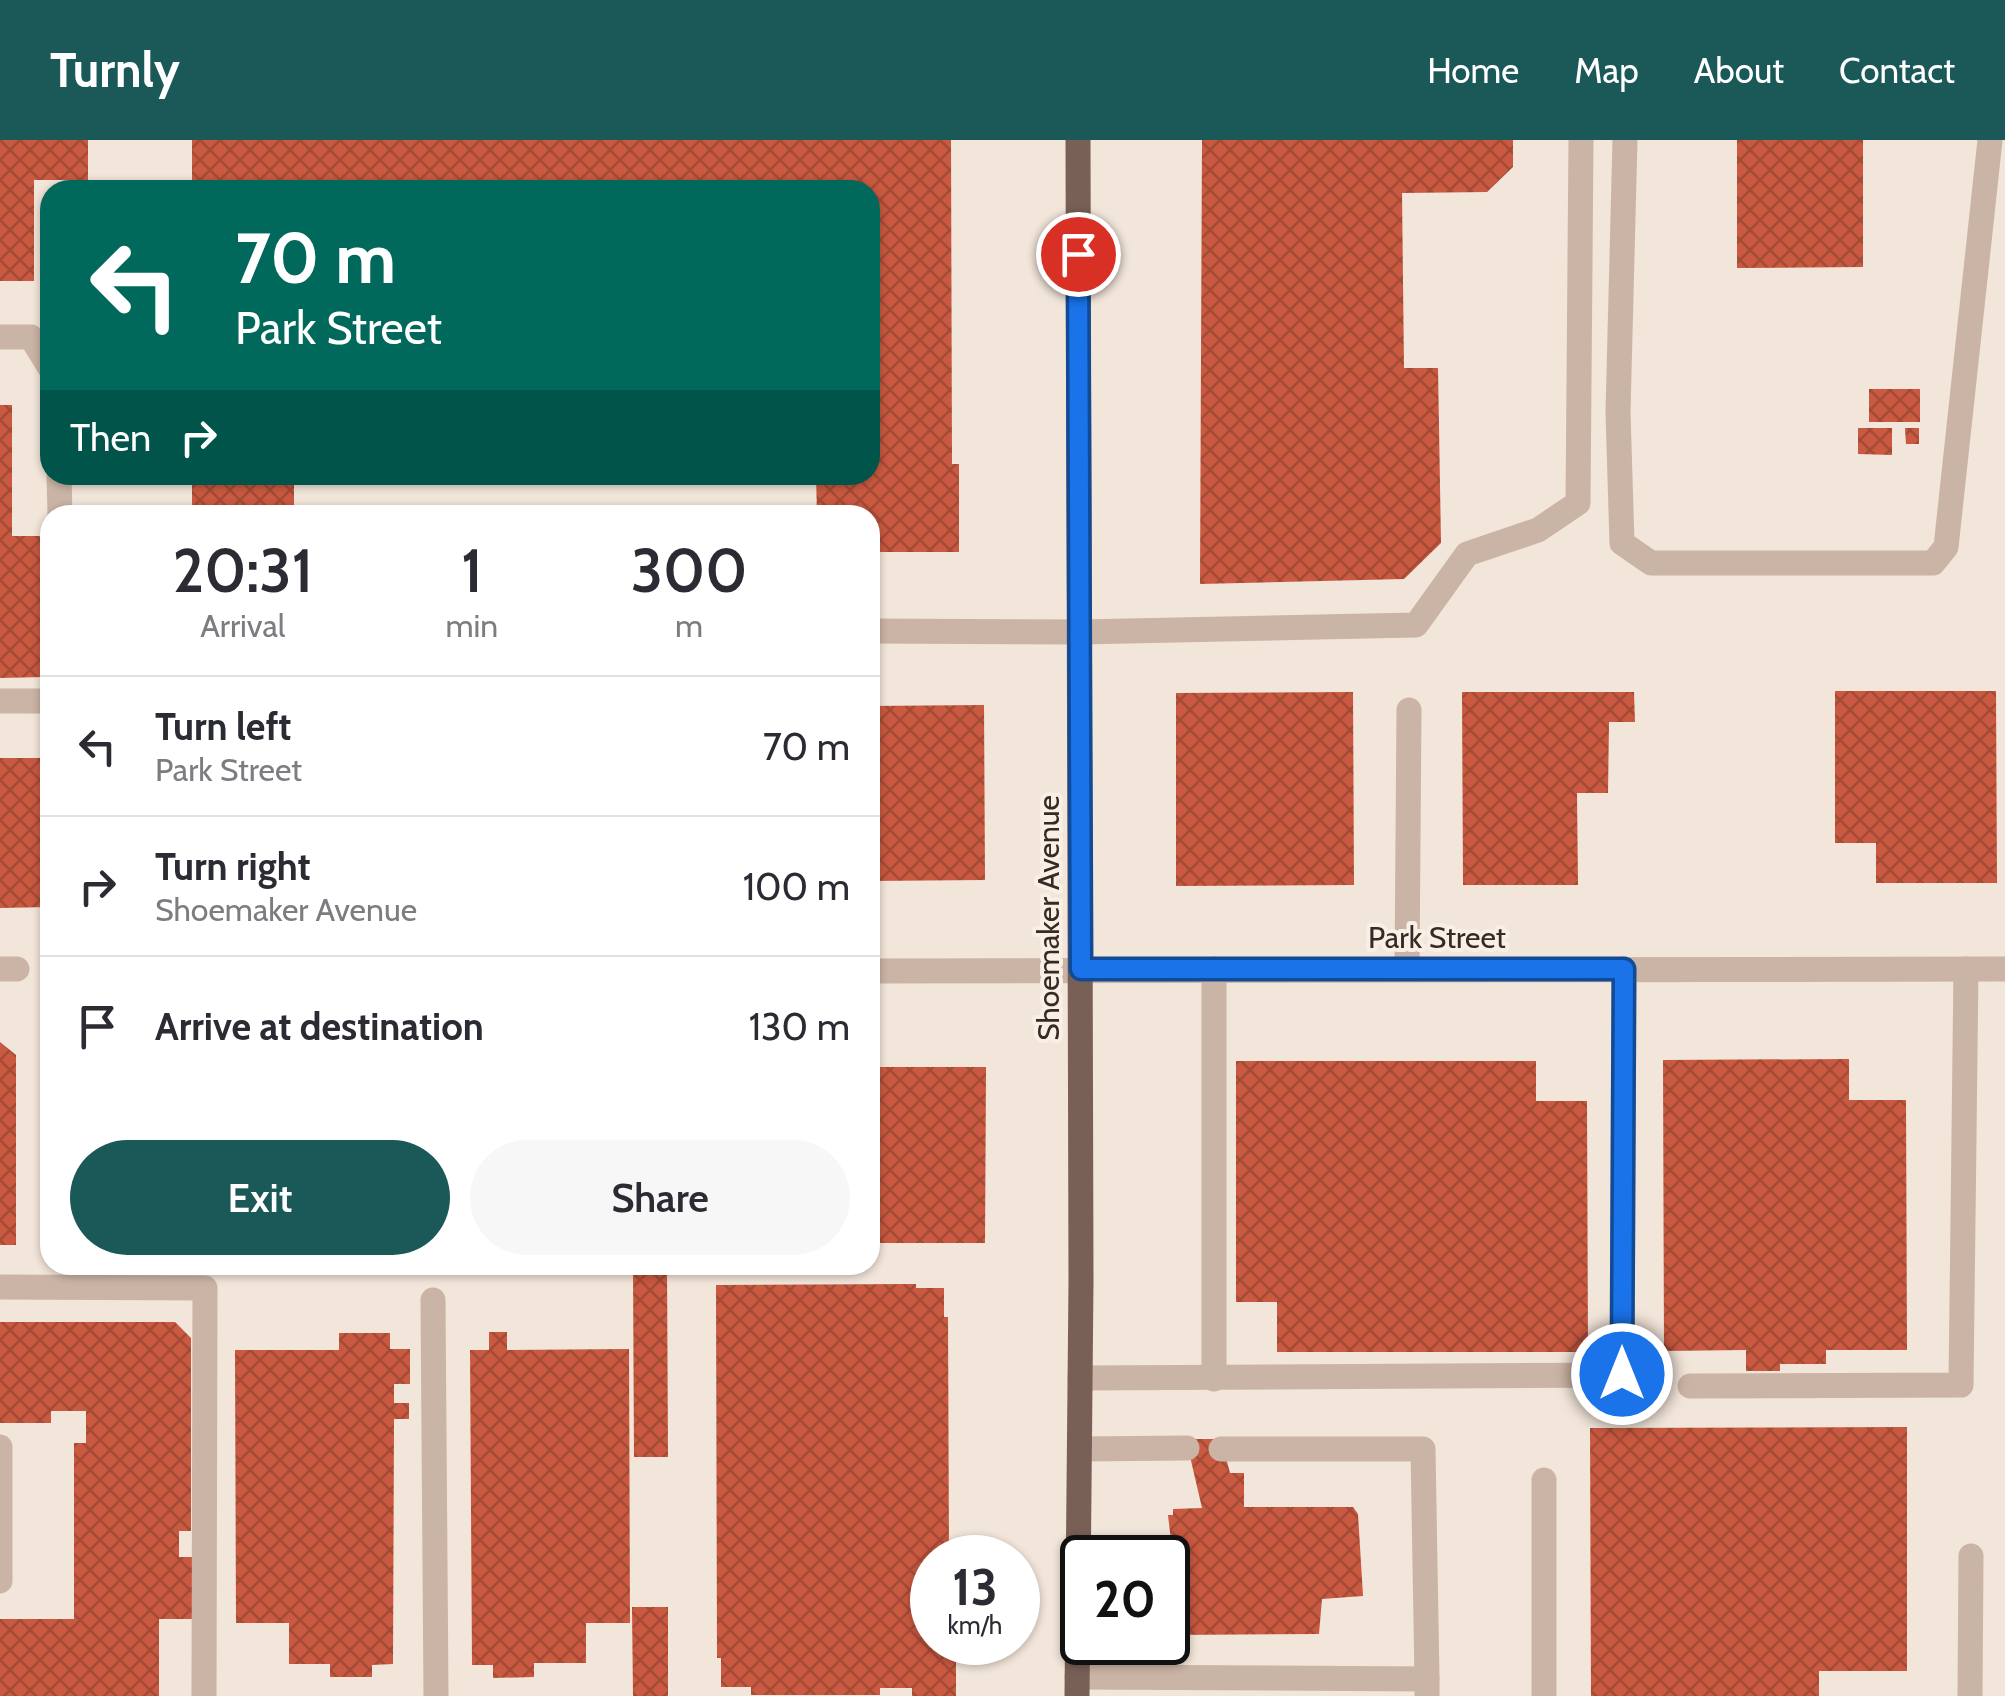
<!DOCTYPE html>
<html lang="en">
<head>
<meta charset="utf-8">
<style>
	body { margin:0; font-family:Cabin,sans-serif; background:#f7f7f7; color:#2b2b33; height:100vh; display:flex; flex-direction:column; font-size:38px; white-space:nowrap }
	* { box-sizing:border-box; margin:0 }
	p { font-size:32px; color:#7c7c81 }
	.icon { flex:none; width:55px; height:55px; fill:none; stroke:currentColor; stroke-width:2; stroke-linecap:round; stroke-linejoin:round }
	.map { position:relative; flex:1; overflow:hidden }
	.side { position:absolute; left:40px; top:365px; width:840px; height:770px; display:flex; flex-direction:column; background:#fff; border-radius:30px; box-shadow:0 2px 8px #0004 }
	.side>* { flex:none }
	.banner { position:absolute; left:40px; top:40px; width:840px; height:305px; border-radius:30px; box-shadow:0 2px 8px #0004; background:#00695c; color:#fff; overflow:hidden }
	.speed { position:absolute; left:910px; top:1395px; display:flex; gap:20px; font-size:50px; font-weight:700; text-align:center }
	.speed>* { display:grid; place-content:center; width:130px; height:130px; border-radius:50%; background:#fff; box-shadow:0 2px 8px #0004; line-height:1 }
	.speed small { font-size:25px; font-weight:400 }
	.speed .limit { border:5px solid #111; border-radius:15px; background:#fff; color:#111 }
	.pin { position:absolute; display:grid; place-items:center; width:85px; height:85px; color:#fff; margin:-42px; border:5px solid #fff; border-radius:50%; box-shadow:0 2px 10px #0007 }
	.me { position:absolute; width:110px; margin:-55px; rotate:0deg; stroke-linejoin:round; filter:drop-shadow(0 0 8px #0008) }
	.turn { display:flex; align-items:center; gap:35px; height:210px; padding:0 30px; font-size:45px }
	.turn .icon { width:130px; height:130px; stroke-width:2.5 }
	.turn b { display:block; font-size:70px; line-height:85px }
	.then { display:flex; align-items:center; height:95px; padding:0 30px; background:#0003; gap:20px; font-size:38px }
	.eta { display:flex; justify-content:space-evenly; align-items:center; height:170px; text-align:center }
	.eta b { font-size:60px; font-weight:600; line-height:70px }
	.action { display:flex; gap:20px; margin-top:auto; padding:20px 30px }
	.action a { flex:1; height:115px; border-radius:60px; background:#1b5858; color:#fff; font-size:40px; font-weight:600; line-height:115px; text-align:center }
	.action a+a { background:#f7f7f7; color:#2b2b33 }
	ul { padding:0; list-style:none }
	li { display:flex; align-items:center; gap:30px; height:140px; padding:0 30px; border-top:2px solid #e1e1e2 }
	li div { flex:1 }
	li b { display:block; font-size:38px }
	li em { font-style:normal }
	header { display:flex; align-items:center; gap:60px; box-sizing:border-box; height:140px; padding:0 50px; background:#1b5858; color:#fff }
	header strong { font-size:48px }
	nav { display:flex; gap:55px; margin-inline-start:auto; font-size:35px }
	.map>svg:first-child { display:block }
	.building { fill:url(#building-cross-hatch) }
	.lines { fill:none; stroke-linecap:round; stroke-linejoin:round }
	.minor { stroke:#cab4a5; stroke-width:25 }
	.major { stroke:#786057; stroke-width:25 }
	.route-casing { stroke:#114b97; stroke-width:25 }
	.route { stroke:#1a73e8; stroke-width:18 }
	.labels { text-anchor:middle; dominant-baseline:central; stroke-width:8; stroke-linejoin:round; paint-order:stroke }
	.street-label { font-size:30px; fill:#362a26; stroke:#faefe5 }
</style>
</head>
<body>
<header>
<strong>Turnly</strong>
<nav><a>Home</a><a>Map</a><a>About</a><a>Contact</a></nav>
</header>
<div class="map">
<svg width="2005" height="1556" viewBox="0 0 2005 1556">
	<defs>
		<pattern id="building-cross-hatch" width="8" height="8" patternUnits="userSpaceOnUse" patternTransform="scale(2.5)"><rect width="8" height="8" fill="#c95940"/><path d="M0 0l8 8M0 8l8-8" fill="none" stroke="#a44a35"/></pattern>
	</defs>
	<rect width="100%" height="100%" fill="#f2e5d9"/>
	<g class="building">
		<polygon points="0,0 88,0 88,40 34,40 34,141 0,141"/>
		<polygon points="192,0 951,0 952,324 959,324 959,412 870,412 870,375 817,375 816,335 870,335 870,50 192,50"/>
		<polygon points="1202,0 1513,0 1513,27 1487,52 1402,53 1404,228 1438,228 1441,403 1404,439 1200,444"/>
		<polygon points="1737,0 1863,0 1863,127 1737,128"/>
		<rect x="1869" y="249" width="51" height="33"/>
		<polygon points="0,265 12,265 12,396 44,396 44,537 0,538"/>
		<polygon points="1858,288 1892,288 1892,315 1858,314"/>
		<polygon points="1905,288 1919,288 1919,304 1906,304"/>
		<rect x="192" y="335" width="102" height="40"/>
		<polygon points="1835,551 1996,551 1997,743 1876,743 1876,703 1835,703"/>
		<polygon points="1353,552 1354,745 1176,746 1176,553"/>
		<polygon points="1462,552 1634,552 1635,582 1609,582 1608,653 1577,653 1578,745 1463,745"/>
		<polygon points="984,565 985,740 870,741 870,566"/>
		<polygon points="0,618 50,618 50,767 0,768"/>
		<polygon points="0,902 16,915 16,1105 0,1105"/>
		<polygon points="1849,919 1849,960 1906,960 1907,1210 1826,1210 1826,1224 1780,1224 1780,1231 1746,1231 1746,1210 1664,1211 1663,920"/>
		<polygon points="1236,921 1536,921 1536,961 1587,961 1588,1212 1277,1212 1277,1162 1236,1162"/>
		<polygon points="870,927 986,927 985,1103 870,1103"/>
		<polygon points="633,1125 667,1125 668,1317 634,1317"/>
		<polygon points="916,1144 916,1148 944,1148 944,1177 948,1177 949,1418 932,1418 932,1502 943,1502 944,1517 956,1517 956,1556 912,1556 912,1548 880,1548 880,1555 751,1555 751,1547 721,1547 721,1518 717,1518 716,1145"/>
		<polygon points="0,1182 175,1182 191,1198 191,1391 179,1391 179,1417 192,1417 192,1479 159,1479 159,1556 0,1556 0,1479 74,1479 74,1303 86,1303 86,1271 51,1271 51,1283 0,1283"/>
		<polygon points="489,1192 507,1192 507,1210 629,1209 630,1483 586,1483 586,1523 534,1523 534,1537 493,1538 493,1525 472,1525 470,1210 489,1210"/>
		<polygon points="339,1193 390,1193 390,1209 410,1209 410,1244 394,1244 394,1263 409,1263 409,1279 394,1279 393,1524 372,1525 372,1537 330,1537 330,1524 289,1524 289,1483 236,1483 235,1210 339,1210"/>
		<polygon points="1907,1287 1907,1531 1819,1531 1819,1556 1591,1556 1590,1288"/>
		<polygon points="1186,1299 1221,1299 1230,1333 1244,1333 1244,1367 1353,1367 1358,1374 1363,1456 1322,1459 1319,1494 1170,1495 1168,1456 1177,1453 1168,1375 1173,1375 1173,1369 1202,1368"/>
		<polygon points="632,1467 668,1467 668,1556 633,1556"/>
	</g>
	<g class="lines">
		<g class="minor">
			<polyline points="1625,0 1618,272 1622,403 1651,423 1933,423 1946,407 1990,0"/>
			<polyline points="0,197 31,197 50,228"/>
			<polyline points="59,335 60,375"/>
			<polyline points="870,491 1080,492 1416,485 1467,414 1538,390 1578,363 1581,0"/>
			<polyline points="0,561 50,561"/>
			<polyline points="0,829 17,829"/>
			<polyline points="1214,829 1214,1239"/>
			<polyline points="1407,829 1409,570"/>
			<polyline points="870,831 2005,829"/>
			<polyline points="0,1147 205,1148 204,1556"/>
			<polyline points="433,1160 436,1556"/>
			<polyline points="1080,1238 1622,1235 1624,829"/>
			<polyline points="1690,1246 1961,1245 1966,829"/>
			<polyline points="0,1307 0,1441"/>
			<polyline points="1080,1309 1187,1308"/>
			<polyline points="1221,1309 1423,1309 1427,1539"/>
			<polyline points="1544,1340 1544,1556"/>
			<polyline points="1077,1537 1427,1539 1427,1556"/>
			<polyline points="1970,1556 1971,1416"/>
		</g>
		<polyline class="major" points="1077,1556 1081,1142 1078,0"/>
	</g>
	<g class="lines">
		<g class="route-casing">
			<polyline id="route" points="1078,114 1081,829 1624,829 1622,1234"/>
		</g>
		<use href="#route" class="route"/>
	</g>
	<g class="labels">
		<g class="street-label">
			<text transform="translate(1048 778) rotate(-90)">Shoemaker Avenue</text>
			<text x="1437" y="797">Park Street</text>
		</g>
	</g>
</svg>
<div class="speed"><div>13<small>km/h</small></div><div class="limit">20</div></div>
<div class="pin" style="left:1078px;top:114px;background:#d93025"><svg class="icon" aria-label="arrive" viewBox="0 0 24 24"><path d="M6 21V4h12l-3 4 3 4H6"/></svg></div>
<svg class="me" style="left:1622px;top:1234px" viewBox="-20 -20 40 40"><circle r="17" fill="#1a73e8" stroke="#fff" stroke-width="3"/><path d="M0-11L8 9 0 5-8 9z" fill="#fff"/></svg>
<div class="banner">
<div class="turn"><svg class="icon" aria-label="left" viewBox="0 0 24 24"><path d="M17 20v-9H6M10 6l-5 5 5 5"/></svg><div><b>70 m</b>Park Street</div></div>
<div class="then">Then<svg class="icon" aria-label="right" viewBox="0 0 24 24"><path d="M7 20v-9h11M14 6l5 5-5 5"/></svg></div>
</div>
<section class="side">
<div class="eta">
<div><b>20:31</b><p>Arrival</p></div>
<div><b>1</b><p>min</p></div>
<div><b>300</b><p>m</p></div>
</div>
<ul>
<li><svg class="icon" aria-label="left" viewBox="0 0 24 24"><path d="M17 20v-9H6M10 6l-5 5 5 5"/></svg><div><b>Turn left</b><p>Park Street</p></div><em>70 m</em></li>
<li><svg class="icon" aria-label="right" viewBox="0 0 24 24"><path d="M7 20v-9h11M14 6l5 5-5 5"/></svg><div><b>Turn right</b><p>Shoemaker Avenue</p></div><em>100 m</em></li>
<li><svg class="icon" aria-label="arrive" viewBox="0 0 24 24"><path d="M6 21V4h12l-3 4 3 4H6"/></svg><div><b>Arrive at destination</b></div><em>130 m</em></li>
</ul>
<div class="action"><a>Exit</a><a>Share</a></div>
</section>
</div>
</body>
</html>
